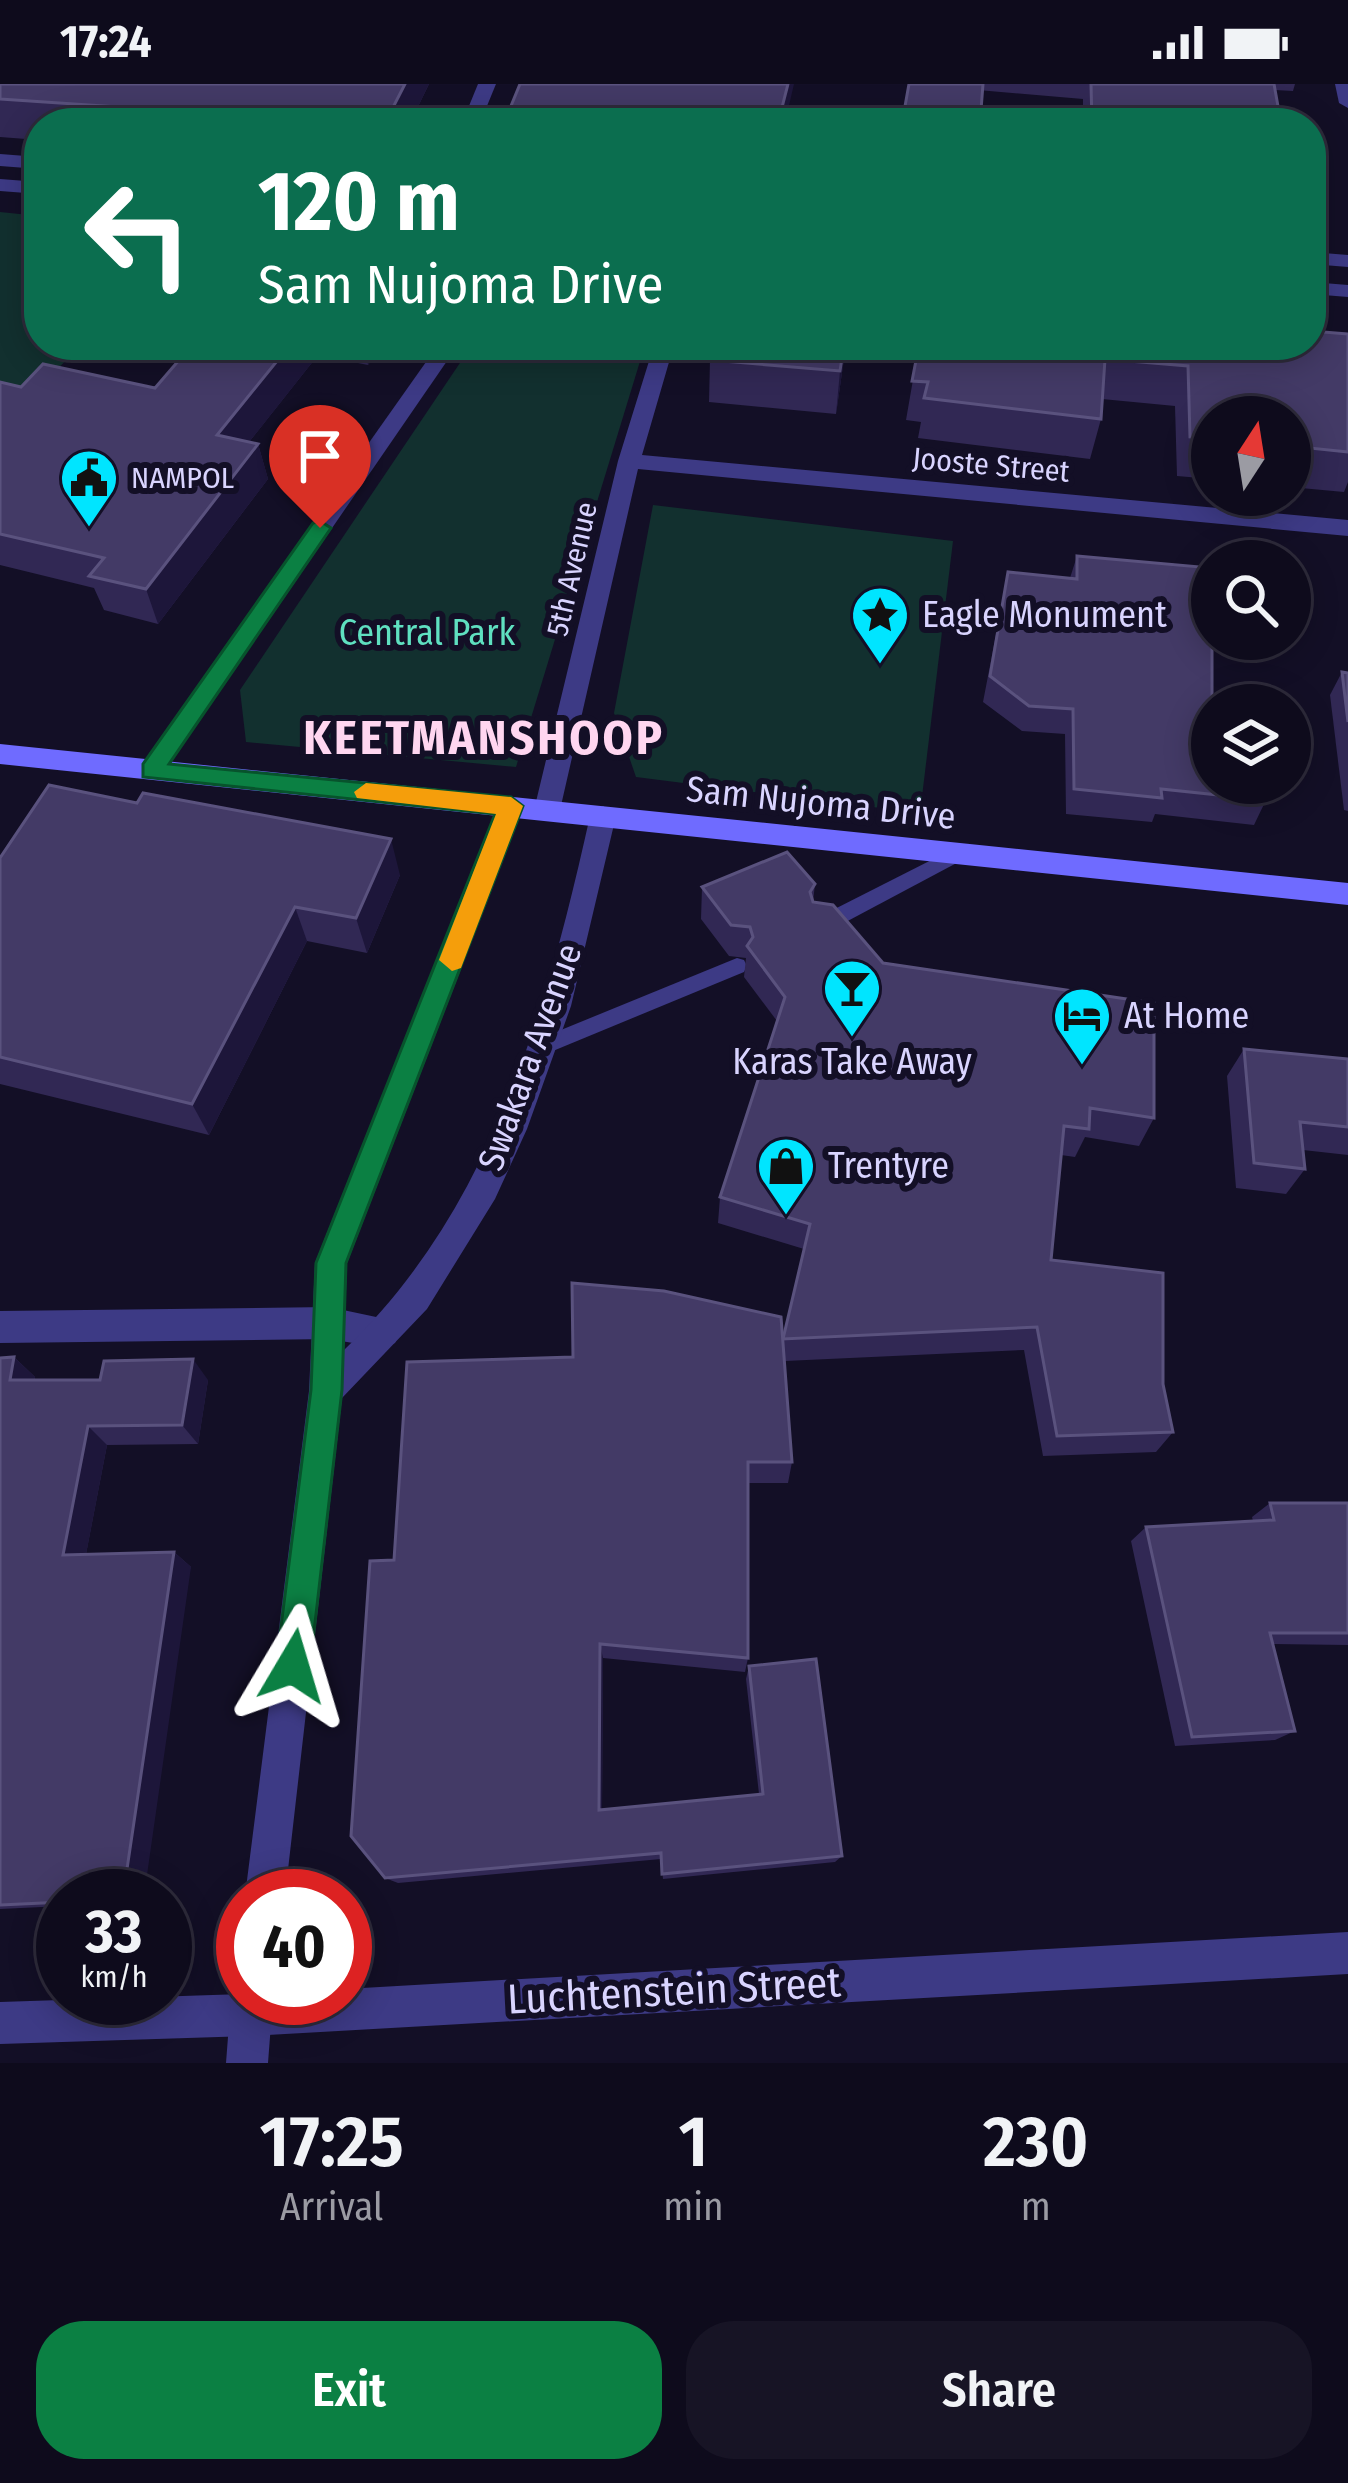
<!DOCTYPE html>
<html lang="en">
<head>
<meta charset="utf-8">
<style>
	body { margin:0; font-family:"Fira Sans Condensed",sans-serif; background:#171425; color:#f1f3f6; height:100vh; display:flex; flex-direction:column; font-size:45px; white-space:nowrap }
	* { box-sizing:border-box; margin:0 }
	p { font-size:39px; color:#9b9ba3 }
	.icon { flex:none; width:66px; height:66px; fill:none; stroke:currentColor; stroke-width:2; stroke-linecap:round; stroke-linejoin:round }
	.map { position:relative; height:1979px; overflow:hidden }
	.details { display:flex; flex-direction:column; background:#0e0b1c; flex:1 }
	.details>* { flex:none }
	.banner { position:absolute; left:24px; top:24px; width:1302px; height:252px; border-radius:48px; box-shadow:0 6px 30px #0003,0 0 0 3px #2e2b3b; background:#0b6e4f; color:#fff; overflow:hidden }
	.needle { width:78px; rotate:12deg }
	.fabs { position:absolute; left:1191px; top:312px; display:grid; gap:24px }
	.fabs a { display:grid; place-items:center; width:120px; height:120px; border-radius:50%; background:#0e0b1c; box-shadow:0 6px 30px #0003,0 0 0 3px #2e2b3b; font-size:60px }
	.speed { position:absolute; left:36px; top:1785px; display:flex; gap:24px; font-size:60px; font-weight:700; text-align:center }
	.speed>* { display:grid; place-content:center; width:156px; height:156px; border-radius:50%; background:#0e0b1c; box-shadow:0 6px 30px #0003,0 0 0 3px #2e2b3b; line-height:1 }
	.speed small { font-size:30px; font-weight:400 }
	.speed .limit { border:18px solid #d22; background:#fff; color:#111 }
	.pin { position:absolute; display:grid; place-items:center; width:102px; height:102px; color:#fff; margin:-123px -51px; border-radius:50% 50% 50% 0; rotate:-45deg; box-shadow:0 0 12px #0007 }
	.pin .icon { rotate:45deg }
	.me { position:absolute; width:132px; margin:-66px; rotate:7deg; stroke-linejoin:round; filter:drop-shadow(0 0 9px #0008) }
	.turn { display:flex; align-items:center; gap:42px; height:252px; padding:0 36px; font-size:54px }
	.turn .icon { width:156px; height:156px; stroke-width:2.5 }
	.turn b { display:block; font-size:84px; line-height:102px }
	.eta { display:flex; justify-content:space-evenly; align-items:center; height:204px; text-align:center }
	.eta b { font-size:72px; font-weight:600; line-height:84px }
	.action { display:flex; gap:24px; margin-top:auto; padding:24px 36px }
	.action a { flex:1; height:138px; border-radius:48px; background:#0b8043; color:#fff; font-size:48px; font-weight:600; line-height:138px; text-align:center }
	.action a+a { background:#171425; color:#f1f3f6 }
	.status { display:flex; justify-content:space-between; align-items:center; height:84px; padding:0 60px; background:#0e0b1c; direction:ltr }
	.status svg { height:33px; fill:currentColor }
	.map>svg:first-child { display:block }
	.green { fill:#12302f }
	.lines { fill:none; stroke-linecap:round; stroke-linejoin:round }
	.service { fill:#3d3a85; fill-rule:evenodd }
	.minor { fill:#3d3a85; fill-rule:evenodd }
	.tertiary { fill:#3d3a85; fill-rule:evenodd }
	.secondary { fill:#6f6bff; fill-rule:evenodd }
	.wall { fill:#312854 }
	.shaded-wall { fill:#1d163a }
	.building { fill:#433a66; stroke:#5a527e; stroke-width:3 }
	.route { fill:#0b8043; stroke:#07532c; stroke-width:3 }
	.slow { fill:#f59e0b }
	.labels { text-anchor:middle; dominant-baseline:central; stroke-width:12; stroke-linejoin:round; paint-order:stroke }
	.far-street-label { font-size:30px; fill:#d9d4ff; stroke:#130f26 }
	.far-poi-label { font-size:30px; fill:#d9d4ff; stroke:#130f26; text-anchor:start }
	.poi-label { font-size:36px; fill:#d9d4ff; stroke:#130f26; text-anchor:start }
	.park-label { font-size:36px; fill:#5fe0c0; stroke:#130f26 }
	.street-label { font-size:36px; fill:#d9d4ff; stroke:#130f26 }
	.near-street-label { font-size:42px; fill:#d9d4ff; stroke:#130f26 }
	.district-label { font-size:48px; font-weight:bold; letter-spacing:3px; fill:#ffd6f0; stroke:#130f26 }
</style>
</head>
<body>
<div class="status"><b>17:24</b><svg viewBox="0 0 49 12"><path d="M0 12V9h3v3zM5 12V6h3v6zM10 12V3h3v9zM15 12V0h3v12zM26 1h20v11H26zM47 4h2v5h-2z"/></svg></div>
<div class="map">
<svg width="1348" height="1979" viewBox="0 0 1348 1979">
	<rect width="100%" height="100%" fill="#130f26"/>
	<g class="green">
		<polygon points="0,128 39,132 39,261 81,261 24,319 0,315"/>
		<polygon points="472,261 645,261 516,683 246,658 240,606"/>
		<polygon points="653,421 953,457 920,729 636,693 614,629"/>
	</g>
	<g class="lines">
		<g class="service">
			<polygon points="959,762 966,764 969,769 966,774 827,848 813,848 810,842 813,836"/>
			<polygon points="737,874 744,876 747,882 744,888 548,969 534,969 531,963 534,957"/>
		</g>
		<g class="minor">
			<polygon points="478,0 496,0 480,39 462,39"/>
			<polygon points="1335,0 1348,0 1348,24 1339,19"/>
			<polygon points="0,70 39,73 39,85 0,82"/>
			<polygon points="0,95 39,98 39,110 0,107"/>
			<polygon points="1311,168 1348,171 1348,183 1311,180"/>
			<polygon points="1311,198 1348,201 1348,213 1311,210"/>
			<polygon points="438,261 458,261 160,694 142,694 138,687 142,680"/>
			<polygon points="654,261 674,261 642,371 1348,436 1348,452 638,385 560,726 547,736 534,726 618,377"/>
			<polygon points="329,1223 395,1237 400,1248 395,1259 383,1264 329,1255 0,1259 0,1227"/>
			<polygon points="1348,1848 1348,1890 250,1952 0,1960 0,1918 243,1910 243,1914 345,1914 345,1905"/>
		</g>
		<g class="tertiary">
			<path d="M 511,712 L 524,722 L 347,1179 L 344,1266 C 492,1125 547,925 590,732 L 603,722 L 616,732 L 571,922 L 527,1045 L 495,1115 L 427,1225 L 342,1314 L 285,1812 L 245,1812 L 309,1307 L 315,1179 L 498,722 Z"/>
			<polygon points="243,1897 243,1914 273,1914 268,1979 226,1979 231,1914"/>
		</g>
		<polygon class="secondary" points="0,660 1348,799 1348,821 0,680"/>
	</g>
	<g class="wall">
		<polygon points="0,0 429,0 410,39 39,39 39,56 0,53"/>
		<polygon points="909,0 1295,0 1293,7 1275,6 1281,39 1083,39 1083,15"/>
		<polygon points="1348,250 1348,398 1344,408 1290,403 1290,333 1212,333 1212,395 1177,392 1175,322 1102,315 1101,335 1090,375 918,354 921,338 906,336 919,261"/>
		<polygon points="192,261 382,261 368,281 318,271 249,358 258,360 268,395 158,540 104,526 94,504 0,481 0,298 21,303 155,304"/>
		<polygon points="714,261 846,261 836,330 709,318 710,276"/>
		<polygon points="1077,472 1212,555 1223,555 1221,560 1213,559 1212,699 1266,716 1254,741 1155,730 1152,738 1066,730 1065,650 1022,647 983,618 1008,488 1070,494"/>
		<polygon points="1342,588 1348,589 1348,727 1344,726 1330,611"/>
		<polygon points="0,774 400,791 367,869 307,857 209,1051 0,1000"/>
		<polygon points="815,800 813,818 883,879 1154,1034 1139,1062 1085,1053 1075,1073 1061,1071 1051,1176 1163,1300 1173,1348 1156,1368 1043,1372 1024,1266 785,1277 792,1378 788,1399 748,1399 748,1574 745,1588 603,1574 602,1726 759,1710 746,1595 749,1582 842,1772 835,1778 663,1795 661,1775 398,1799 385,1794 394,1476 573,1273 783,1257 804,1165 718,1139 720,1113 777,937 744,893 746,874 729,872 701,835 702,803"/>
		<polygon points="1244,965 1348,975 1348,1071 1303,1066 1305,1085 1286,1110 1236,1104 1227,992"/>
		<polygon points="14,1273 35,1293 35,1296 208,1296 198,1360 107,1361 86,1470 174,1468 191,1483 63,1812 63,1822 0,1825 0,1274"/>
		<polygon points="1270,1419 1348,1419 1348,1561 1273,1560 1295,1647 1275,1656 1175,1662 1131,1457 1146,1443 1253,1437 1252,1433"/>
	</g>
	<g class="shaded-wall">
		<polygon points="405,0 429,0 410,39 385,39"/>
		<polygon points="788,0 794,0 785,39 778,39"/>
		<polygon points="290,261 316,261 318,271 227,386 217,351"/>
		<polygon points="364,261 382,261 368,281"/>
		<polygon points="844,261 846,261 836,330 840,287"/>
		<polygon points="258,360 268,395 158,540 146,505"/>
		<polygon points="391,755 400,791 367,869 356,834"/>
		<polygon points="295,823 307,857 209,1051 192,1020"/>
		<polygon points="14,1273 35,1293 31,1315 10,1296"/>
		<polygon points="193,1275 208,1296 198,1360 182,1341"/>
		<polygon points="88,1342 107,1361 83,1486 63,1471"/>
		<polygon points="174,1468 191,1483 144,1812 123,1812"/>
		<polygon points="600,1560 603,1574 602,1734 599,1726"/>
	</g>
	<g class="building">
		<polygon points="0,0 405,0 385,39 356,39 0,15"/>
		<polygon points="520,0 788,0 778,39 504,39"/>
		<polygon points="909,0 983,0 980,39 902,39"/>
		<polygon points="1091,0 1274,0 1281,39 1092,39"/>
		<polygon points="1311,247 1348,250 1348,368 1290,362 1290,333 1212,333 1212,355 1190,353 1188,282 1105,275 1101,335 924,314 928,298 912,297 919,261 1311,261"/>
		<polygon points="192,261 290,261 217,351 258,360 146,505 89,492 104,474 0,450 0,298 21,303 43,280 155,304"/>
		<polygon points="714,261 844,261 840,287 710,276"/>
		<polygon points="1077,472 1212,484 1212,699 1264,699 1266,716 1161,705 1162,714 1074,705 1073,625 1029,622 990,592 1008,488 1077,495"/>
		<polygon points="1342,588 1348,589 1348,638"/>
		<polygon points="49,701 137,719 143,709 391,755 356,834 295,823 192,1020 0,973 0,774"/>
		<polygon points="787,768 815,800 810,808 813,818 833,821 883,879 1154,919 1154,1034 1090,1024 1089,1045 1064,1042 1051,1176 1163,1189 1163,1300 1173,1348 1057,1352 1037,1243 783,1255 810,1140 720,1113 785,913 747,862 753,853 750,843 731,841 702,803"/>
		<polygon points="1244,965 1348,975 1348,1043 1300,1038 1305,1085 1254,1079"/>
		<polygon points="572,1199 664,1207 781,1233 792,1378 748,1378 748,1574 600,1560 599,1726 763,1710 749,1582 816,1575 842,1772 662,1790 661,1769 385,1794 351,1752 370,1477 394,1476 407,1278 573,1273"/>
		<polygon points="14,1273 10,1296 100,1296 104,1277 193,1275 182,1341 88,1342 63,1471 174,1468 123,1812 63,1812 63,1818 0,1821 0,1274"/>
		<polygon points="1270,1419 1348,1419 1348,1549 1270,1549 1295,1647 1192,1653 1146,1443 1274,1436"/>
	</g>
	<polygon class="route" points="320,437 331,444 169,680 511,713 523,722 346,1179 342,1306 310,1582 305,1594 293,1599 281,1594 276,1582 311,1306 316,1179 495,730 143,693 143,680 313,439"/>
	<polygon class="slow" points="366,699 511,713 523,722 461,884 452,887 439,876 496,730 357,714 354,708"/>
	<defs>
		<g id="civic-pin" transform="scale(3)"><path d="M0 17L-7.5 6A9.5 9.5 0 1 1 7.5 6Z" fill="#00e5ff" stroke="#130f26"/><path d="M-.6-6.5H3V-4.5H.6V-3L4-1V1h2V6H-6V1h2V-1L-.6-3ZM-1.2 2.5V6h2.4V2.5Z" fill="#111"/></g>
		<g id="sight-pin" transform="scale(3)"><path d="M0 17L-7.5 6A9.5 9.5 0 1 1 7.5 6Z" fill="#00e5ff" stroke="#130f26"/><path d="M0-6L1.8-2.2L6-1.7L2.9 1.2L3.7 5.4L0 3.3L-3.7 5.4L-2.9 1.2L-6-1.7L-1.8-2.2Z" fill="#111"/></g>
		<g id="bar-pin" transform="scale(3)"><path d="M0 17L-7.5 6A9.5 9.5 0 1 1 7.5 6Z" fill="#00e5ff" stroke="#130f26"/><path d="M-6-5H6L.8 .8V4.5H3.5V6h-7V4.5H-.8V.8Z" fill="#111"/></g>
		<g id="hotel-pin" transform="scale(3)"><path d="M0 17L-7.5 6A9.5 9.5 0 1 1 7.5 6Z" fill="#00e5ff" stroke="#130f26"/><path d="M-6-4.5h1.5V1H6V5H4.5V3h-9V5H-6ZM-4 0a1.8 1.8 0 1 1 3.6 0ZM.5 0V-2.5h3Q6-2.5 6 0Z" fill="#111"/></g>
		<g id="shop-pin" transform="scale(3)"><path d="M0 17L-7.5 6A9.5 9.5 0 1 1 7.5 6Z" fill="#00e5ff" stroke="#130f26"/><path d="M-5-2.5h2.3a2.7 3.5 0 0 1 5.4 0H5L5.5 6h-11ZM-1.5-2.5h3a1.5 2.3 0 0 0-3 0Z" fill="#111"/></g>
	</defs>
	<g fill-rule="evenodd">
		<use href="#civic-pin" x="89" y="394"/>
		<use href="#sight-pin" x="880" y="531"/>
		<use href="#bar-pin" x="852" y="904"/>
		<use href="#hotel-pin" x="1082" y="932"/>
		<use href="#shop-pin" x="786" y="1082"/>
	</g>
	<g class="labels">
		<g class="far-street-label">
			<text transform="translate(991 381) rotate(5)">Jooste Street</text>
			<text transform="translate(572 485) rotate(-77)">5th Avenue</text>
		</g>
		<g class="far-poi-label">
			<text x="131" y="394">NAMPOL</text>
		</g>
		<g class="poi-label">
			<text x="922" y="531">Eagle Monument</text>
			<text x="1124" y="932">At Home</text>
			<text x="852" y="978" text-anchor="middle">Karas Take Away</text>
			<text x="828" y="1082">Trentyre</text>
		</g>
		<g class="park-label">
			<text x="427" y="549">Central Park</text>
		</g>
		<g class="street-label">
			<text transform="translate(821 719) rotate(6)">Sam Nujoma Drive</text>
			<text transform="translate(530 973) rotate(-70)">Swakara Avenue</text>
		</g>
		<g class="near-street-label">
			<text transform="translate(674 1907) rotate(-3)">Luchtenstein Street</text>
		</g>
		<g class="district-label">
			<text x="484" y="654">KEETMANSHOOP</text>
		</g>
	</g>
</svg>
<div class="fabs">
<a><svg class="needle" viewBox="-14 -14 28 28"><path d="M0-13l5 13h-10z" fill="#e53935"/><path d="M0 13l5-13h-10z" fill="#9b9ba3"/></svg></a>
<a><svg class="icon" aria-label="search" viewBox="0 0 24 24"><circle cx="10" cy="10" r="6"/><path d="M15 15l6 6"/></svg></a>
<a><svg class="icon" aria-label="layers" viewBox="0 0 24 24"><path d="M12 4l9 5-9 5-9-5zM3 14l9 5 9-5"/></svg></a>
</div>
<div class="speed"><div>33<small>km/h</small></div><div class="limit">40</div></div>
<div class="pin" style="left:320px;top:444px;background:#d93025"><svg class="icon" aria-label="arrive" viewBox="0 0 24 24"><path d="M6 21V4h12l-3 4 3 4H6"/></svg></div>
<svg class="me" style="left:293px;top:1582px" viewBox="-20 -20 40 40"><path d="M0-17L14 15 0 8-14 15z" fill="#0b8043" stroke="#fff" stroke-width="4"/></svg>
<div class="banner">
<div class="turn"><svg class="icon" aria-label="left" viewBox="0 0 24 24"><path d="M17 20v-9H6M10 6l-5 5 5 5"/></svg><div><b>120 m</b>Sam Nujoma Drive</div></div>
</div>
</div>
<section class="details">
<div class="eta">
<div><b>17:25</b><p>Arrival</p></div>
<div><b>1</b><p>min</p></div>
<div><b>230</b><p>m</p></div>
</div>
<div class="action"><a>Exit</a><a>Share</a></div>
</section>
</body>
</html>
